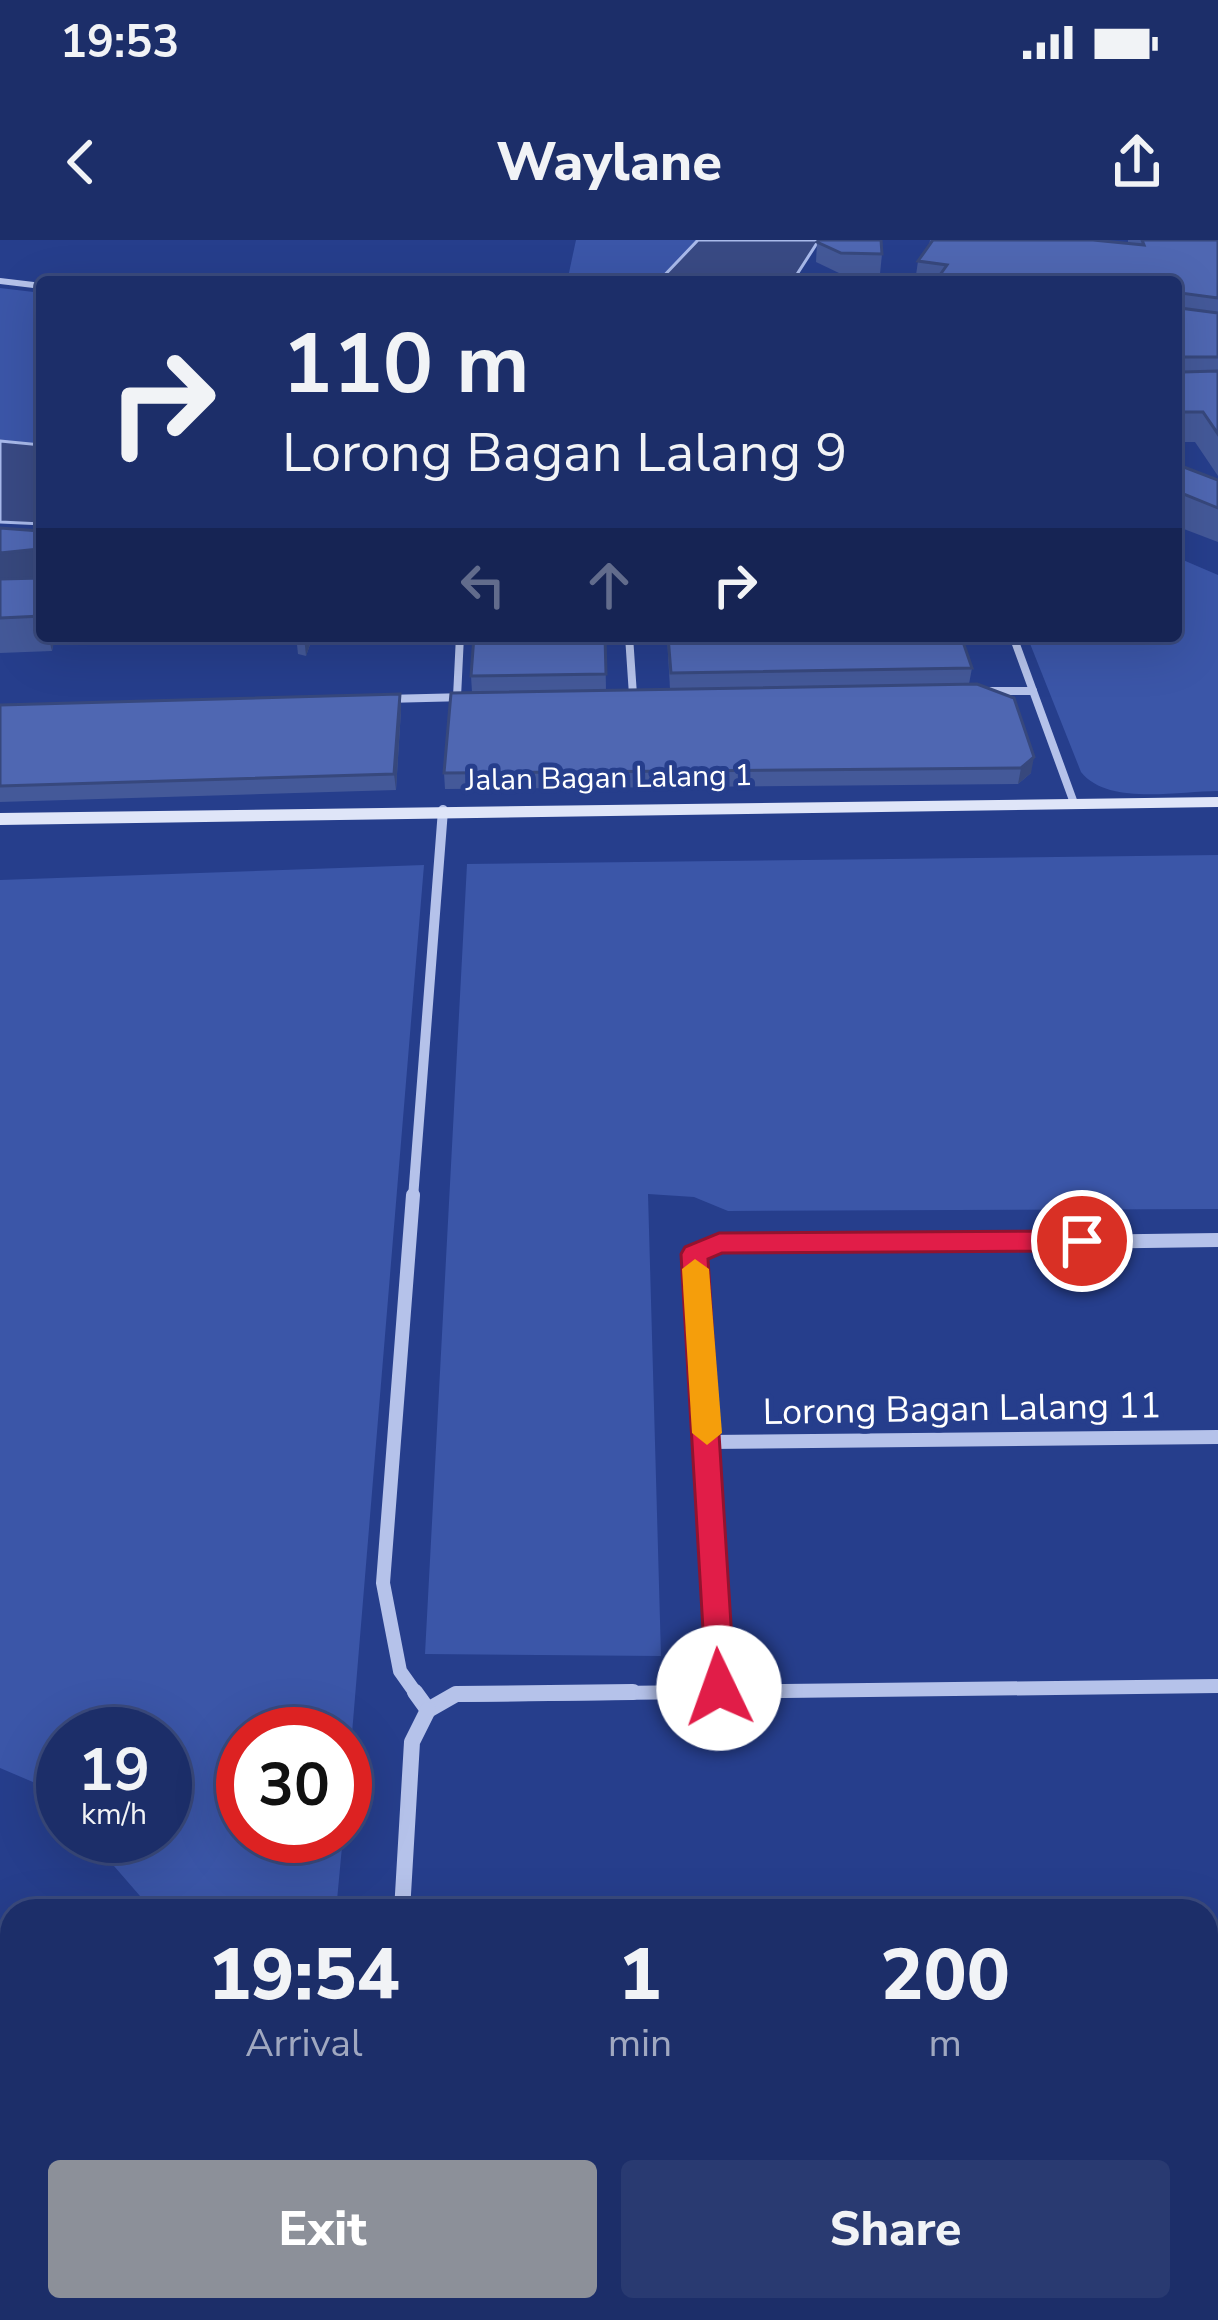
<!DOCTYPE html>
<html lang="en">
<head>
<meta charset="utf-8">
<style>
	body { margin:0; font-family:"Nunito Sans",sans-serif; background:#293a71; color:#f1f3f6; height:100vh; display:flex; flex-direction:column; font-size:45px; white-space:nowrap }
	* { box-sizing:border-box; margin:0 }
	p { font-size:39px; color:#a0a8c0 }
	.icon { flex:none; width:66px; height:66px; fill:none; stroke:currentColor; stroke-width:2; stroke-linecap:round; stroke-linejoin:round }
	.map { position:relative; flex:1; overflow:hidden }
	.panel { position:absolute; left:0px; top:1659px; width:1218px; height:423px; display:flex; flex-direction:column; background:#1c2e69; border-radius:36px 36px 0 0; box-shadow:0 12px 48px #0002,0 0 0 3px #3a4a7d }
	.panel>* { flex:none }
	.top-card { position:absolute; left:36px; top:36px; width:1146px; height:366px; border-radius:12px; box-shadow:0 12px 48px #0002,0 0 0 3px #3a4a7d; background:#1c2e69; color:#f1f3f6; overflow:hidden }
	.speed { position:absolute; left:36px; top:1467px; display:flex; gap:24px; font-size:60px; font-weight:700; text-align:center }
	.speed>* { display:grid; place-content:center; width:156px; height:156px; border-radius:50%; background:#1c2e69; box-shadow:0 12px 48px #0002,0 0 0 3px #3a4a7d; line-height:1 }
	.speed small { font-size:30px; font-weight:400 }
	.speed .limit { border:18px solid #d22; background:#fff; color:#111 }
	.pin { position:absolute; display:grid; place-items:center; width:102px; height:102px; color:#fff; margin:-51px; border:6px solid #fff; border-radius:50%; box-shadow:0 3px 12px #0007 }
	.me { position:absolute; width:132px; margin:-66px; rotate:357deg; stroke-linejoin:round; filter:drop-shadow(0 0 9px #0008) }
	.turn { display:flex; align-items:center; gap:42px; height:252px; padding:0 48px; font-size:54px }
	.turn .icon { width:156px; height:156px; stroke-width:2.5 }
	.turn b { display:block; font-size:84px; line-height:102px }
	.lanes { display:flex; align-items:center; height:114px; padding:0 48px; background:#0003; justify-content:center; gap:60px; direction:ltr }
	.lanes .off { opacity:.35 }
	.eta { display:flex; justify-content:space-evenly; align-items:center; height:204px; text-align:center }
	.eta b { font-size:72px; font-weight:800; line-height:84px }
	.action { display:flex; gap:24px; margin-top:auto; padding:24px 48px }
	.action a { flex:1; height:138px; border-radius:12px; background:#8c9099; color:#fff; font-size:48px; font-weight:800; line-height:138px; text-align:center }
	.action a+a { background:#293a71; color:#f1f3f6 }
	.status { display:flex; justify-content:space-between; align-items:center; height:84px; padding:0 60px; background:#1c2e69; direction:ltr }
	.status svg { height:33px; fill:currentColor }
	header { display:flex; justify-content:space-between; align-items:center; height:156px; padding:0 48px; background:#1c2e69; font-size:54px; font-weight:800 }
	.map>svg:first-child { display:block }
	.green { fill:#3b56a8 }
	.water { fill:#394a84; stroke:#a9baeb; stroke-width:3 }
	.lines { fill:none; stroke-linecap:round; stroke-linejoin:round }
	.minor-far4 { stroke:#b5c2ea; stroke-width:6 }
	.minor-far3 { stroke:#b5c2ea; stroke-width:8 }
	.minor-far2 { stroke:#b5c2ea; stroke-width:10 }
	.minor-far1 { stroke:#b5c2ea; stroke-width:14 }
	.minor { stroke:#b5c2ea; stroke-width:16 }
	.secondary { fill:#dfe5f8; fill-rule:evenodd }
	.wall { fill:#445999 }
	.shaded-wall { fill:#37487d }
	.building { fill:#4f67b2; stroke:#37487d; stroke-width:3 }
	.route { fill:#e11d48; stroke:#92132f; stroke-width:3 }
	.slow { fill:#f59e0b }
	.labels { text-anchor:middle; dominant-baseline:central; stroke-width:10; stroke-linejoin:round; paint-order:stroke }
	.far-street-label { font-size:30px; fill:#fff; stroke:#263e8c }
	.street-label { font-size:36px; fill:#fff; stroke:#263e8c }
</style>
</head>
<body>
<div class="status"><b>19:53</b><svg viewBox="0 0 49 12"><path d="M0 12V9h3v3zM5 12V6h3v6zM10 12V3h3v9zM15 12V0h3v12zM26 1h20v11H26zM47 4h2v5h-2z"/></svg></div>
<header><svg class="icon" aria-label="back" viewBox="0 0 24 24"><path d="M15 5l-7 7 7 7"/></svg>Waylane<svg class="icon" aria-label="share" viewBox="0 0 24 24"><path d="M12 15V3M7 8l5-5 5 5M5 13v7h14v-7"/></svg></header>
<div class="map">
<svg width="1218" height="2080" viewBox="0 0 1218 2080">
	<rect width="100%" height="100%" fill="#263e8c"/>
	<g class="green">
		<polygon points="576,0 698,0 658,42 567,42"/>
		<polygon points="0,48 42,53 42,205 0,201"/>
		<path d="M 1176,317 L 1218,335 L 1218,551 C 1178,551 1108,566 1081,532 L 1027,396 L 1176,396 Z"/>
		<polygon points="1218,615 1218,969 728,971 694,957 648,954 661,1416 425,1414 467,624"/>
		<polygon points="424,625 345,1578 345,1494 243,1494 243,1596 343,1596 336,1671 153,1671 88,1596 165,1596 165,1494 63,1494 63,1567 47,1548 0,1528 0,640"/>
	</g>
	<g class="water">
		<polygon points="698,0 819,0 792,42 658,42"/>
		<polygon points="0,201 42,205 42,284 0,282"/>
	</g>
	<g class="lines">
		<polyline class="minor-far4" points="0,41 42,46"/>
		<g class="minor-far3">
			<polyline points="629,396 633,455"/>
			<polyline points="1013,396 1074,563"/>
			<polyline points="979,451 1033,451"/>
			<polyline points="457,457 460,396"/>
			<polyline points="385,459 467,457"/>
		</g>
		<polyline class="minor-far2" points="413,958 443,570"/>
		<g class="minor-far1">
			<polyline points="413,955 383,1343 400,1431 417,1455"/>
			<polyline points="708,1202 1218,1197"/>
			<polyline points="719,1448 695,1014 703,1007 1218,1000"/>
			<polyline points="454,1455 1218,1446"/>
		</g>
		<g class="minor">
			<polyline points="415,1452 428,1470"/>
			<polyline points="428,1470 456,1454 633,1452"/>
			<polyline points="402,1671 412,1502 428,1470"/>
			<polyline points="1206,1760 1218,1760"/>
			<polyline points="0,1835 12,1835"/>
			<polyline points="1034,2070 1035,2080"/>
			<polyline points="117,2080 124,2070"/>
			<polyline points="375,2080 376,2070"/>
		</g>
		<polygon class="secondary" points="1218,557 1218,567 0,585 0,573"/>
	</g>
	<g class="wall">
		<polygon points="930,0 1093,0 1128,3 1128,0 1218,0 1218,236 1195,202 1176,202 1176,42 915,42 918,21 929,5"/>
		<polygon points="817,2 882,14 880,34 839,33 816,22"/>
		<polygon points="1176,224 1218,240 1218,302 1176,286"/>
		<polygon points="0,288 42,300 42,396 55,396 52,411 0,413"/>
		<polygon points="144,396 222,396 221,401 146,404"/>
		<polygon points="296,396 313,396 306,416 298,414"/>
		<polygon points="605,396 606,450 472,452 471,436"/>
		<polygon points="667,396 961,396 972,428 969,444 670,449"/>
		<polygon points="977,444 1031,533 1018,544 445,549 444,533"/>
		<polygon points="400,454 401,470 396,550 0,562 0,465"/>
		<rect x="0" y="1922" width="12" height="98"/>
		<polygon points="1094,2070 1206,2070 1218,2080 1095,2080"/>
	</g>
	<g class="shaded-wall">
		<polygon points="40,291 42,300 42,344 0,373 0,313"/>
		<polygon points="48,396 55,396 52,411"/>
		<polygon points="304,396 313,396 306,416"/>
		<polygon points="400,454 401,470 396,550 394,534"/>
		<polygon points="1034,517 1031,533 1018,544 1021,528"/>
	</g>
	<g class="building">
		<polygon points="819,0 881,0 882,14 841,13 817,2"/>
		<polygon points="933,0 1093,0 1144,5 1142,0 1218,0 1218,58 1181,53 1176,59 1176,42 935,42 947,25 918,21"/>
		<polygon points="1176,62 1180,68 1218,73 1218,117 1182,117 1176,125"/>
		<polygon points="1176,126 1183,132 1218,131 1218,194 1203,172 1176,172"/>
		<polygon points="1176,224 1218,240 1218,268 1176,251"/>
		<polygon points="0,288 40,291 39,309 0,313"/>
		<polygon points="42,338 42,376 0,378 0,339"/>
		<polygon points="474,396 605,396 606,434 471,436"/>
		<polygon points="668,396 961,396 972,428 671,433"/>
		<polygon points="977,444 1014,458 1034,517 1021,528 444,533 451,453"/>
		<polygon points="400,454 394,534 0,546 0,465"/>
		<polygon points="1206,1850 1218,1850 1218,2080 1105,2080 1103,2070 1206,2070"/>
		<rect x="0" y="1922" width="12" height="90"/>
		<polygon points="471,2070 968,2070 970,2080 471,2080"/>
	</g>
	<polygon class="route" points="1082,991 1095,1001 1082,1011 722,1013 708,1019 735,1448 730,1458 719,1463 707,1458 681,1014 685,1007 719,993"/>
	<polygon class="slow" points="695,1019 709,1029 722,1193 707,1205 692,1193 682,1029"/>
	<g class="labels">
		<g class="far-street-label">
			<text transform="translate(609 538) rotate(-1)">Jalan Bagan Lalang 1</text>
		</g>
		<g class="street-label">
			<text transform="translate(962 1169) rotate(-1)">Lorong Bagan Lalang 11</text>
		</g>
	</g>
</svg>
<div class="speed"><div>19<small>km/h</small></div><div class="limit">30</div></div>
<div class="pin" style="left:1082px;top:1001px;background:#d93025"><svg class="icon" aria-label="arrive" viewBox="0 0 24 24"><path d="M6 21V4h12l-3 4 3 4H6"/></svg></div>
<svg class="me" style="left:719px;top:1448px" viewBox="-20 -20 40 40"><circle r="19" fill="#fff"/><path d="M0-13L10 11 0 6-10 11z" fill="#e11d48"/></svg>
<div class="top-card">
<div class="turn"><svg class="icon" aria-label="right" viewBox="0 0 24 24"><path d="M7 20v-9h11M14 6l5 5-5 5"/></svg><div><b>110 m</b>Lorong Bagan Lalang 9</div></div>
<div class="lanes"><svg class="icon off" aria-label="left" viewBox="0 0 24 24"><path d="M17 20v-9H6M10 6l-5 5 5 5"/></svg><svg class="icon off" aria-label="ahead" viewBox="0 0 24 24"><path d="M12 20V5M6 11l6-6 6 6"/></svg><svg class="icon" aria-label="right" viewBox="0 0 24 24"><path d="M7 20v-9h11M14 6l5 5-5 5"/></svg></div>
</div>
<section class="panel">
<div class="eta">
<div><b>19:54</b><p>Arrival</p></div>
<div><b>1</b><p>min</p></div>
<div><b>200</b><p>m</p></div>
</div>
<div class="action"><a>Exit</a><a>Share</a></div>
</section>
</div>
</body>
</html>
